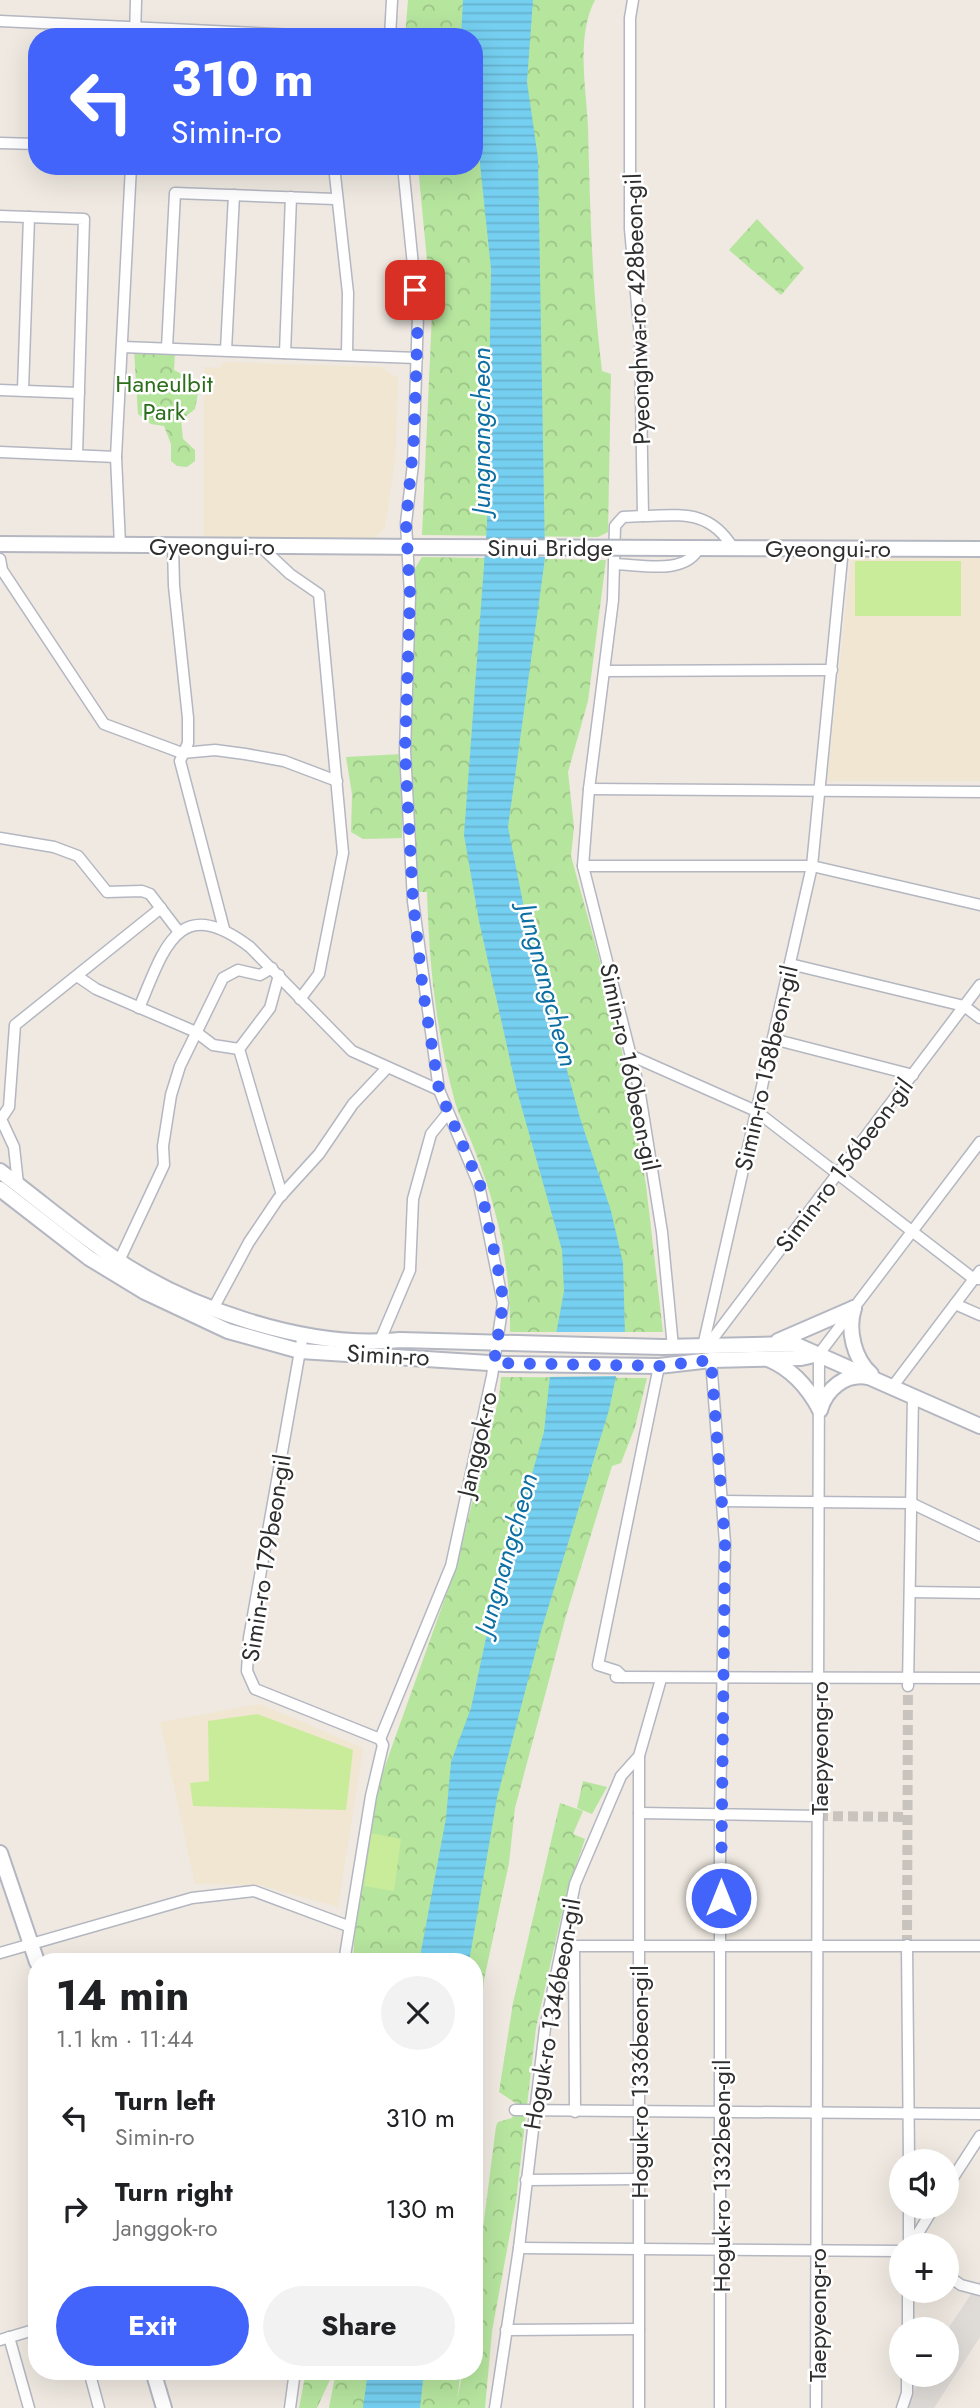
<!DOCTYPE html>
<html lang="en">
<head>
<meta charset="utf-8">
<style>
	body { margin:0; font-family:Jost,sans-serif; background:#f2f2f2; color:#202124; height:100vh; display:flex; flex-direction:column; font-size:26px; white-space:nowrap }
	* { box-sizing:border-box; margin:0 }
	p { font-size:23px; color:#757577 }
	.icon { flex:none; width:38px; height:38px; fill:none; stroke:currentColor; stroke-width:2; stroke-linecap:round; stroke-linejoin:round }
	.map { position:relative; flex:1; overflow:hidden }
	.details { position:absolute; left:28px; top:1953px; width:455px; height:427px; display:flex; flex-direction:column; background:#fff; border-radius:28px; box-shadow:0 7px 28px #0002 }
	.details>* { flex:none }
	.guide { position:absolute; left:28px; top:28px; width:455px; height:147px; border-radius:28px; box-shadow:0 7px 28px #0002; background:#4264fb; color:#fff; overflow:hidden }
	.buttons { position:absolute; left:889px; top:2149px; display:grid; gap:14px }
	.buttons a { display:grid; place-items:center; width:70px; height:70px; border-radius:50%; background:#fff; box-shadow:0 7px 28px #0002; font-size:35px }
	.pin { position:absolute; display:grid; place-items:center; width:60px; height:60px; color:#fff; margin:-30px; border-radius:14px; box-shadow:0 4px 10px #0006 }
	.me { position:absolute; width:77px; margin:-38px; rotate:0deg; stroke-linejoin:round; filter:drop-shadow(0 0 5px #0008) }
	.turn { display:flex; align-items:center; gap:24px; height:147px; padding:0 28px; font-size:32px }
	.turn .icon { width:91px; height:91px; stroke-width:2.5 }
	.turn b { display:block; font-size:49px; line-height:60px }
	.round { display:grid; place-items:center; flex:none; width:74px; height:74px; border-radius:37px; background:#f2f2f2 }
	.head { display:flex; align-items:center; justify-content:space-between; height:119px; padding:0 28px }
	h1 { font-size:42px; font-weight:700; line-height:52px }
	.action { display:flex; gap:14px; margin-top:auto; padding:14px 28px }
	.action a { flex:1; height:80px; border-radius:42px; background:#4264fb; color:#fff; font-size:28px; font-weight:700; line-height:80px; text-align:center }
	.action a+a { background:#f2f2f2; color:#202124 }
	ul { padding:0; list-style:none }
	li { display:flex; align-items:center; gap:21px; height:91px; padding:0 28px }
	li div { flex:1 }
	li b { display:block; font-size:26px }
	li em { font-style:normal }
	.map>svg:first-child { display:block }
	.education { fill:#f0e6d1 }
	.forest { fill:url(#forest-crowns) }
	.pitch { fill:#c9ec9a }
	.plaza { fill:#dfdcd8 }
	.water { fill:url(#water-rules) }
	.pier { fill:#efe9e1 }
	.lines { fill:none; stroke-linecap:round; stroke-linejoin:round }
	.street-tunnel { stroke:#c8c4bd; stroke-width:10; stroke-dasharray:10 5; stroke-linecap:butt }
	.street-casing { stroke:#b4b7c1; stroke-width:13 }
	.secondary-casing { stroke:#b4b7c1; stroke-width:18 }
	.street { stroke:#fff; stroke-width:10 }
	.secondary { stroke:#fff; stroke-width:14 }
	.secondary-bridge-casing { stroke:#b4b7c1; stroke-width:18; stroke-linecap:butt }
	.secondary-bridge { stroke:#fff; stroke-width:14 }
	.route { stroke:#4264fb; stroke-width:12; stroke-dasharray:0 21.6 }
	.labels { text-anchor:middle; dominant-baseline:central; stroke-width:5; stroke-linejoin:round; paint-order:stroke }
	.street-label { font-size:24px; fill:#2e2e2e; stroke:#fff }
	.park-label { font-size:24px; fill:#2c6e1b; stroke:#fff }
	.water-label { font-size:26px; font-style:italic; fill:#0d6fa3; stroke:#fff }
</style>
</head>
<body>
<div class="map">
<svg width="980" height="2408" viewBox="0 0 980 2408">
	<defs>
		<pattern id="forest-crowns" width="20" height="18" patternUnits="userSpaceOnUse" patternTransform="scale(1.75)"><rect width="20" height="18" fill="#b6e59e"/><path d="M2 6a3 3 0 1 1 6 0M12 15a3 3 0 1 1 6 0" fill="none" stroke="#9dc588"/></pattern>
		<pattern id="water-rules" width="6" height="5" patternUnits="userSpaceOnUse" patternTransform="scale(1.75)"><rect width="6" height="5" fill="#75cff0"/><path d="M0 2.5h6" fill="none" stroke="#66b2ce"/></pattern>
	</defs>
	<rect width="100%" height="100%" fill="#efe9e1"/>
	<g class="education">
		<polygon points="224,362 382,367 395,377 398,376 395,460 385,527 375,538 204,539 204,367 219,368"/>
		<polygon points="980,556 980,781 827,781 851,558"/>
		<polygon points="260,1704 363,1748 338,1907 259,1885 195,1884 160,1722"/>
	</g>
	<g class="forest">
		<path d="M 408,0 L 595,0 C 576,36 586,87 588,126 C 590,208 592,290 602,371 L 611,374 L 608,532 L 598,537 L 422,535 L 432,313 L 418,166 L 474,166 L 474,37 L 405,37 Z"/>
		<polygon points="757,219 804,268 781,295 729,250"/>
		<polygon points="134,350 175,352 174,370 188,377 198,393 195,409 181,420 183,439 195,450 195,461 187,467 177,466 171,461 171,444 164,426 151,424 138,414"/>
		<path d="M 422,557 L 606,560 L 588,701 L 568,772 L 574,827 L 571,856 L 617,1023 L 646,1185 L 663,1332 L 510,1332 C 511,1270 498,1209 475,1151 C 469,1134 460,1119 455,1102 C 436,1033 429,963 427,892 L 418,892 L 409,727 L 414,570 Z"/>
		<polygon points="402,754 402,838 363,839 351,832 352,794 346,757"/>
		<polygon points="501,1377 647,1378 635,1427 621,1463 612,1466 566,1616 515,1808 509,1863 484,1980 474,2075 474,1962 353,1962 355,1924 375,1794 455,1570 499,1397"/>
		<polygon points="583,1781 607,1787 592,1814 577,1808"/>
		<polygon points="560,1803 583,1811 573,1834 585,1839 566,1895 536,2028 516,2201 492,2331 485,2408 329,2408 336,2371 461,2371 457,2400 463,2371 474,2371 474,2299 496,2126 498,2122 512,2118 517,2104 499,2092 513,2003"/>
		<polygon points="306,2371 334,2371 317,2408 299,2408"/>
	</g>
	<g class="pitch">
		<rect x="855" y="561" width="106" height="55"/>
		<polygon points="257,1714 353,1750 346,1810 193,1806 190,1783 209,1781 208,1721"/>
		<polygon points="371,1833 401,1839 394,1891 364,1886"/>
	</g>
	<polygon class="plaza" points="980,2281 980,2337 934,2408 908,2408 920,2375 947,2375 947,2330"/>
	<g class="water">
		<polygon points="463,0 533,0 527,82 538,158 545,558 508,827 527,923 580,1118 611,1211 623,1263 625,1334 609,1410 541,1631 497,1798 469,1962 419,1962 446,1818 451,1762 471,1708 489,1624 544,1432 552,1356 564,1291 562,1250 517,1091 479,921 464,835 487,525 491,269 474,106 474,37 461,37"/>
		<polygon points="368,2371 424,2371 420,2408 363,2408"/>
	</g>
	<g class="pier">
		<polygon points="482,539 548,539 548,557 481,556"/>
		<polygon points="553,1332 628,1332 620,1376 547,1377"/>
	</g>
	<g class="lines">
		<g class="street-tunnel">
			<polyline points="818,1816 907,1817"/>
			<polyline points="907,1945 908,1686"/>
		</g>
		<g class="street-casing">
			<g id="street">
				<path d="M 633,0 L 630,18 L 630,229 L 640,337 L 643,516 C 683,515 710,510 733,548"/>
				<polyline points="0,21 338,37"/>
				<polyline points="135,37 136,0"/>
				<polyline points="390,37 392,0"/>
				<polyline points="0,143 37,144"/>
				<polyline points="334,166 348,293 347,355"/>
				<polyline points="0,216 84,219 77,455"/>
				<polyline points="122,347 417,358"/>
				<polyline points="167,348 175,193 335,199"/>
				<polyline points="226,350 234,195"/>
				<polyline points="285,353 291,197"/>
				<polyline points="0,390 79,393"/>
				<polyline points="23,390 29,217"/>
				<polyline points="0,452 116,457"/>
				<polyline points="643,516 623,517 615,526 613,600 589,789 583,866 639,1088 662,1232 673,1347"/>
				<polyline points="120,545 116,457 131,166"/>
				<polyline points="173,546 174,586 188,718 188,743 180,761 224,929"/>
				<polyline points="260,546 290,574 319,594 343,853 319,974 300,999"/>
				<polyline points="0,559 2,570 104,724 182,753 215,750 245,754 284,761 337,781"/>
				<path d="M 616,564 C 643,565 685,575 699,548"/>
				<polyline points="605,671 832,670"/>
				<polyline points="589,789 980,792"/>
				<polyline points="0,838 54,847 78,856 107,892 142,891 150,894 179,932"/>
				<polyline points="583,866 812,866 980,905"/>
				<polyline points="790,964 964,1006 980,1018"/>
				<polyline points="279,975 270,1008 239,1049 282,1195"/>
				<polyline points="77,976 96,989 196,1032 213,1045 239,1049"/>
				<path d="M 139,1008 C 164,949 178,892 250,947 L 352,1051 L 439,1090"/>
				<polyline points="773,1039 913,1075"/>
				<polyline points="632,1056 756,1111 974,1279 980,1279"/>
				<polyline points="18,1184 14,1147 1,1119 9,1107 15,1025 161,908"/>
				<polyline points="119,1261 164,1165 163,1146 171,1095 180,1066 223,978 238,970 260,975 272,968"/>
				<polyline points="955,1304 980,1315"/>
				<polyline points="214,1307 249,1242 278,1199 319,1154 353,1104 387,1068"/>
				<polyline points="303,1334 249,1638 247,1671 255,1689 380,1739"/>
				<polyline points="379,1343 410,1270 413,1199 431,1134 448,1113"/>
				<polyline points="708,1345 980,985"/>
				<polyline points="703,1346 812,866 843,548"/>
				<polyline points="711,1360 725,1543 720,1813 720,2408"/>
				<polyline points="893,1386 980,1271"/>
				<polyline points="722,1501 911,1503 980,1536"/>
				<polyline points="910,1592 980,1593"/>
				<polyline points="616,1677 980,1678"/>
				<polyline points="623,1677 617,1671 598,1665 659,1366"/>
				<polyline points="908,1686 913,1395"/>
				<polyline points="639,1813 818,1816"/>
				<polyline points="907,1945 909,2161"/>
				<polyline points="562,1946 980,1946"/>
				<polyline points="574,1946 575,2112"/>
				<polyline points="0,1953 192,1898 254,1891 348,1926"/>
				<polyline points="344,1962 371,1796 383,1745 380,1739 451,1566 492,1376 503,1303 479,1185 439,1090 413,901 405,751 410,595 406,523 413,464 418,315 403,166"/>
				<polyline points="515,2110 980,2114"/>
				<polyline points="526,2180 639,2179"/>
				<polyline points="947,2187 980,2136"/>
				<polyline points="909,2245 909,2207"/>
				<polyline points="911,2245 934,2207"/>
				<polyline points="519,2248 901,2251"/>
				<polyline points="947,2275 961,2285 980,2290"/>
				<polyline points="908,2329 908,2291"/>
				<polyline points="506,2330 639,2329"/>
				<polyline points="9,2337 29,2408"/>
				<polyline points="0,2340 37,2329"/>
				<polyline points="89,2371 99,2408"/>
				<polyline points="290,2408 295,2371"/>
				<polyline points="495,2408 519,2248 545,2028 575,1884 621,1776 639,1756 661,1679"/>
				<polyline points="639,2408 639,1756"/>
				<polyline points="816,2408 819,1354 980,1142"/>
				<polyline points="902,2408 907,2393 907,2375"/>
			</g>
		</g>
		<g class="secondary-casing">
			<g id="secondary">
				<polyline points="0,544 424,547"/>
				<polyline points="677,548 980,549"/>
				<path d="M 0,1171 C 36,1198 70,1227 107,1253 C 182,1307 307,1350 400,1340 L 663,1347 L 794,1344 L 980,1426"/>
				<polyline points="0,1189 89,1258 145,1292 228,1331 300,1351 505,1364 659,1366 711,1360 801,1358 819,1354"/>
				<path d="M 854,1308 C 847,1330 854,1359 871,1374"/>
				<polyline points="778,1341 854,1308"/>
				<path d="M 768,1359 C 792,1369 808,1387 820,1410"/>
				<path d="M 820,1410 C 826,1389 845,1373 868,1377"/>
				<polyline points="0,1853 37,1962"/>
				<polyline points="153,2371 164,2408"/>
			</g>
		</g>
		<use href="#street" class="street"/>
		<use href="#secondary" class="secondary"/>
		<g class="secondary-bridge-casing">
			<polyline id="secondary-bridge" points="424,547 677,548"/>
		</g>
		<use href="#secondary-bridge" class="secondary-bridge"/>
	</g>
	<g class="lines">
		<polyline class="route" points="415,290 418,314 414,437 406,523 410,595 405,751 413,901 423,991 439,1090 480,1185 501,1283 503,1303 494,1363 659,1366 711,1360 725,1543 721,1898"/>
	</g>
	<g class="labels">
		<g class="street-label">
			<text transform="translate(637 309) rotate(-92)">Pyeonghwa-ro 428beon-gil</text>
			<text x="212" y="546">Gyeongui-ro</text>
			<text x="550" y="547">Sinui Bridge</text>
			<text x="828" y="548">Gyeongui-ro</text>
			<text transform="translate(630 1067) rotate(78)">Simin-ro 160beon-gil</text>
			<text transform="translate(766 1068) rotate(-77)">Simin-ro 158beon-gil</text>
			<text transform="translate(844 1165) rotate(-53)">Simin-ro 156beon-gil</text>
			<text transform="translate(388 1355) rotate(3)">Simin-ro</text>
			<text transform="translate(477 1444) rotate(-77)">Janggok-ro</text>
			<text transform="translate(266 1558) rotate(-81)">Simin-ro 179beon-gil</text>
			<text transform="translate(819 1748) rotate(-90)">Taepyeong-ro</text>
			<text transform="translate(552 2014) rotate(-80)">Hoguk-ro 1346beon-gil</text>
			<text transform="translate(639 2082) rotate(-90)">Hoguk-ro 1336beon-gil</text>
			<text transform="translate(721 2176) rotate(-90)">Hoguk-ro 1332beon-gil</text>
			<text transform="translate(817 2315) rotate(-90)">Taepyeong-ro</text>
		</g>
		<g class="park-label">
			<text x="164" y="383">Haneulbit<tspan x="164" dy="28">Park</tspan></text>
		</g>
		<g class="water-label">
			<text transform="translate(481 431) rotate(-90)">Jungnangcheon</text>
			<text transform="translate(548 985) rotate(75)">Jungnangcheon</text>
			<text transform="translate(506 1554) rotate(-74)">Jungnangcheon</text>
		</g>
	</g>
</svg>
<div class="buttons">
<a><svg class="icon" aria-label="sound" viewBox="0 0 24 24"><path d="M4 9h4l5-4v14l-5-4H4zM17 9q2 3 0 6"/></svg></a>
<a>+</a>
<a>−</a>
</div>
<div class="pin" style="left:415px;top:290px;background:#d93025"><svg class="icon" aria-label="arrive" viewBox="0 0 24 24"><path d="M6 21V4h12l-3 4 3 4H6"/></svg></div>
<svg class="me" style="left:721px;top:1898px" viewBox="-20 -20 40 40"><circle r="17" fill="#4264fb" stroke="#fff" stroke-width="3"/><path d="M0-11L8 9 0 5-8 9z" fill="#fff"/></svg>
<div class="guide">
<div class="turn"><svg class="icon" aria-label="left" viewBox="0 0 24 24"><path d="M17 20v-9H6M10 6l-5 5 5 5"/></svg><div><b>310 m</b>Simin-ro</div></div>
</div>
<section class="details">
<div class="head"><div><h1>14 min</h1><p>1.1 km · 11:44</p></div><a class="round"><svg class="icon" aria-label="close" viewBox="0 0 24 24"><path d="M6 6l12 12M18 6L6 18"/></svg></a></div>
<ul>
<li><svg class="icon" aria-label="left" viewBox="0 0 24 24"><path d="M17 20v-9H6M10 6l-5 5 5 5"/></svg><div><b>Turn left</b><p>Simin-ro</p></div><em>310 m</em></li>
<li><svg class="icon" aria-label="right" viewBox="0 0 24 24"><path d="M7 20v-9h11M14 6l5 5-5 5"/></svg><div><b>Turn right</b><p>Janggok-ro</p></div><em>130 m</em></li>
</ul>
<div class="action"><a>Exit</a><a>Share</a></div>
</section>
</div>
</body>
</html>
